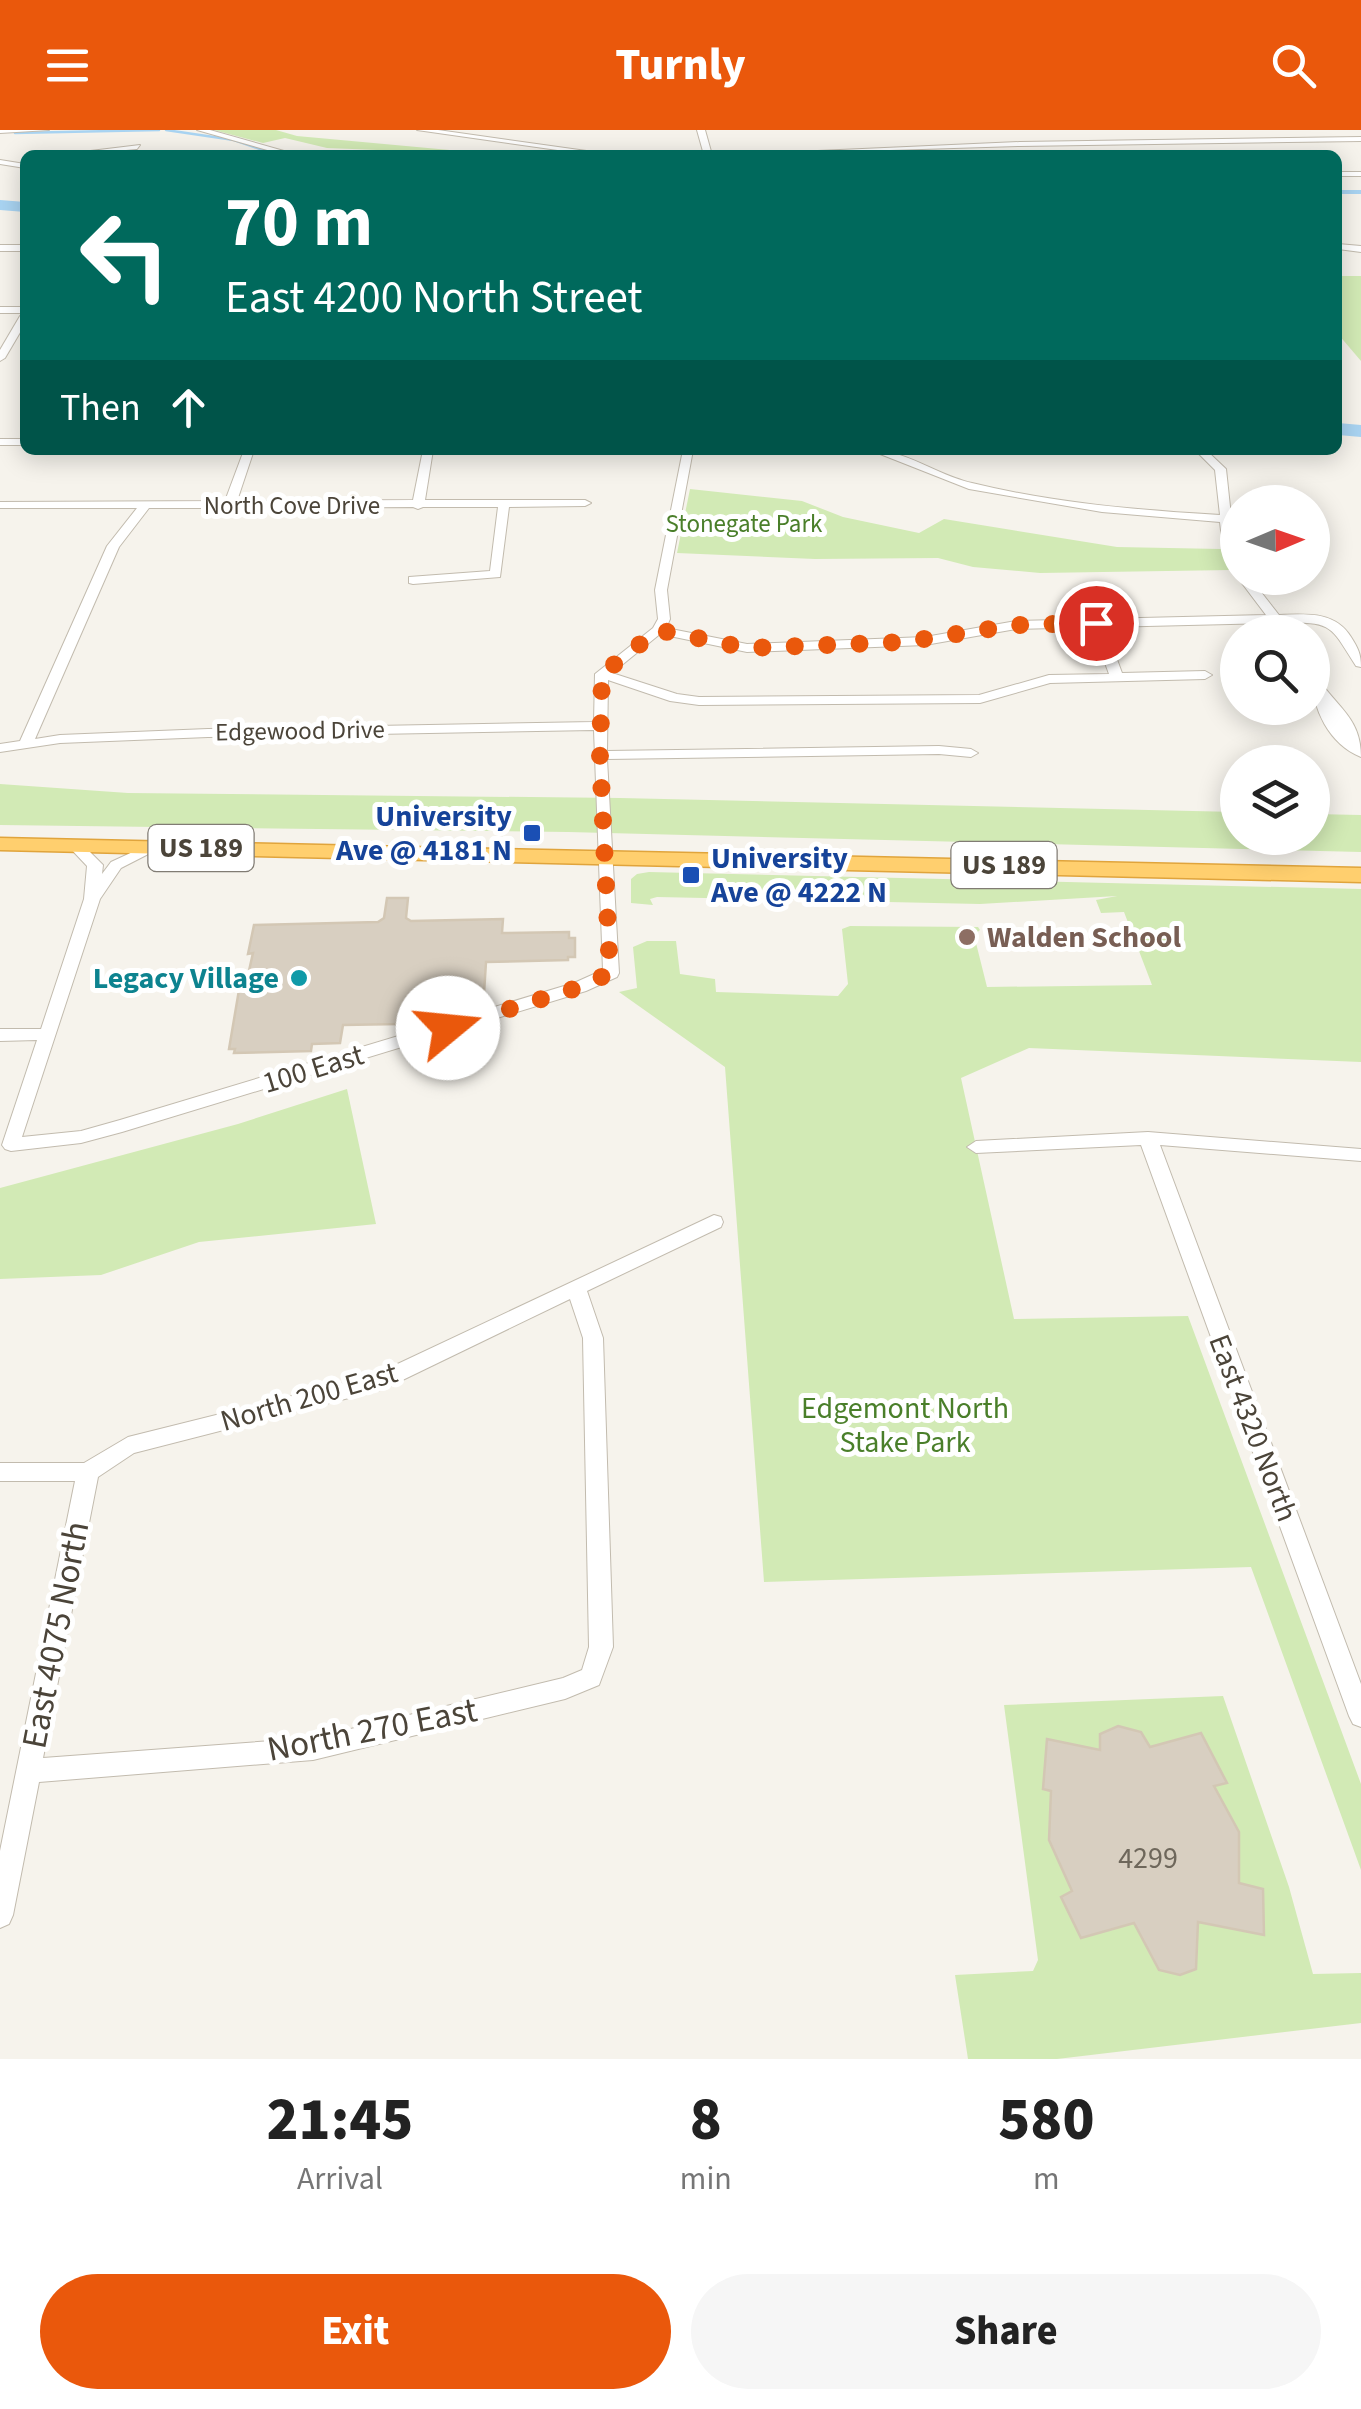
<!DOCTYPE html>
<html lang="en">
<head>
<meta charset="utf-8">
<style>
	body { margin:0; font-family:"Source Sans 3",sans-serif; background:#f6f6f6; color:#222; height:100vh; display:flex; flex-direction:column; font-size:38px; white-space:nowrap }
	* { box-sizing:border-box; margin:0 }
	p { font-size:32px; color:#767676 }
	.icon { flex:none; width:55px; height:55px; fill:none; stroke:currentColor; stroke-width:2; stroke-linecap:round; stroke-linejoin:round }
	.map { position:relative; height:1929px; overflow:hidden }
	.details { display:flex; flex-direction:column; background:#fff; flex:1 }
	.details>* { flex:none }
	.top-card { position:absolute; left:20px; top:20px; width:1322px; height:305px; border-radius:15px; box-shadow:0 5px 25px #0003; background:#00695c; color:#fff; overflow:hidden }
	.needle { width:65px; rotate:88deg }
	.controls { position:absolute; left:1220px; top:355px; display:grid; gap:20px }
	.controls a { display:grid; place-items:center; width:110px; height:110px; border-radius:50%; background:#fff; box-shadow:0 5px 25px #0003; font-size:50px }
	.pin { position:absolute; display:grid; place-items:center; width:85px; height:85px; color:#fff; margin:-42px; border:5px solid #fff; border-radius:50%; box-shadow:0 2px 10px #0007 }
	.me { position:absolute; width:110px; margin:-55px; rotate:73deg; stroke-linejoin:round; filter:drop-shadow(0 0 8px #0008) }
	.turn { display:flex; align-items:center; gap:35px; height:210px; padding:0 40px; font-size:45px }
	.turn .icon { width:130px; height:130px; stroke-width:2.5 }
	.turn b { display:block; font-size:70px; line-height:85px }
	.then { display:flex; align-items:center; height:95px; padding:0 40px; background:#0003; gap:20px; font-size:38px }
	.eta { display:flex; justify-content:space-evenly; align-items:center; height:170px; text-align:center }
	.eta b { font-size:60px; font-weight:800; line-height:70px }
	.cta { display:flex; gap:20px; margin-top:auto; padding:20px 40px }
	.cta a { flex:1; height:115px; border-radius:60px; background:#ea580c; color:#fff; font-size:40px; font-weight:800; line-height:115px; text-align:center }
	.cta a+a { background:#f6f6f6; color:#222 }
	header { display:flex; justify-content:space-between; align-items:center; height:130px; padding:0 40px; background:#ea580c; color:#fff; font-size:45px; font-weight:800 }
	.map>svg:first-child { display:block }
	.green { fill:#d2eab5 }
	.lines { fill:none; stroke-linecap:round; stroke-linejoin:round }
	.stream { stroke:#a9d4f2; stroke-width:2.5 }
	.canal { fill:#a9d4f2; fill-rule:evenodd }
	.river { fill:#a9d4f2; fill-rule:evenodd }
	.building { fill:#d8cfc1; stroke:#d3c7b4; stroke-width:2.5 }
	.minor-casing { stroke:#c2bbae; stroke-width:2 }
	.highway-casing { stroke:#e0a43c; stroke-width:3 }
	.minor { fill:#fff; fill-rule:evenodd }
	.highway { fill:#ffcf6e; fill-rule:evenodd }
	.route { stroke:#ea580c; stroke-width:18; stroke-dasharray:0 32.4 }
	.transit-dot { fill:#1a4fb4; stroke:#fff; stroke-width:4 }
	.education-dot { fill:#8d6e63; stroke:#fff; stroke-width:4 }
	.culture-dot { fill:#0f9aa8; stroke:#fff; stroke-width:4 }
	.labels { text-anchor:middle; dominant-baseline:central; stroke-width:10; stroke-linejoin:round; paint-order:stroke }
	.far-street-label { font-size:25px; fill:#4b4439; stroke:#fff }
	.far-park-label { font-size:25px; fill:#4a7f2a; stroke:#fff }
	.shield { fill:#fff; stroke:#817c74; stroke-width:2.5 }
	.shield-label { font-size:28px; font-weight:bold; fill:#4b4439 }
	.transit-label { font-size:30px; font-weight:bold; fill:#164399; stroke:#fff; text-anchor:end }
	.education-label { font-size:30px; font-weight:bold; fill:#785e54; stroke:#fff; text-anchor:start }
	.culture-label { font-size:30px; font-weight:bold; fill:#0d838f; stroke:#fff; text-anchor:end }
	.street-label { font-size:30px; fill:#4b4439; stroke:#fff }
	.park-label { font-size:30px; fill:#4a7f2a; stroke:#fff }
	.near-number-label { font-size:30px; fill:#6e675b }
	.near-street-label { font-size:35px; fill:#4b4439; stroke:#fff }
</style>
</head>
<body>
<header><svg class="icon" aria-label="menu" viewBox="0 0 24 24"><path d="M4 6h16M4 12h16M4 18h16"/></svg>Turnly<svg class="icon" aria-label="search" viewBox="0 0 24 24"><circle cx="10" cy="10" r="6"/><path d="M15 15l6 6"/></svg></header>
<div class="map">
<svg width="1361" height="1929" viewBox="0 0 1361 1929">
	<rect width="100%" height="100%" fill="#f6f3ec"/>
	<g class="green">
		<polygon points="214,0 276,0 297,6 504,25 327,18 285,8 263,13"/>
		<polygon points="1338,146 1361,146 1361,231 1338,204"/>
		<polygon points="690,359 802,371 843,387 919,403 944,389 1117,417 1221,419 1230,440 1040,443 973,437 938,428 815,429 677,423"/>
		<polygon points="0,654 128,663 620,668 1237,682 1238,708 1312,708 1313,684 1361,685 1361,722 568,702 0,695"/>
		<polygon points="649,742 1361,759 1361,932 1029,918 961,948 1014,1189 1188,1186 1361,1654 1361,1740 1251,1437 764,1452 725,937 619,862 637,858 633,817 647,811 676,811 680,844 715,849 716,862 838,866 848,854 842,799 850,796 978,797 980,800 974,805 987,857 1152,855 1124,782 1101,783 1096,770 1117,766 980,774 657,767 650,769 653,775 631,773 631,749 637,744"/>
		<polygon points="347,959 376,1094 199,1112 101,1145 0,1149 0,1058 238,994"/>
		<polygon points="1223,1566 1289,1757 1313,1844 1361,1843 1361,1893 1057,1929 968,1929 955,1845 1033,1841 1038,1830 1004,1575"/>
	</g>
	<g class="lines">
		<g class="stream">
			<polyline points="166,0 234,10 277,25"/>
			<polyline points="15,3 159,0"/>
		</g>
		<rect class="canal" x="1338" y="60" width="23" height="4"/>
		<g class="river">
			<polygon points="0,70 25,72 25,82 0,80"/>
			<polygon points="1338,293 1361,295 1361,307 1338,305"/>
		</g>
	</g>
	<g class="building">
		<polygon points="387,768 408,768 406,788 411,791 503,789 502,803 569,802 569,808 575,808 575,827 568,827 568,830 486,832 484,864 444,869 444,865 415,865 412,888 400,888 399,894 343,895 340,913 312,914 311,921 234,923 235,919 229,919 240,854 246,854 253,823 248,824 254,795 378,792 384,788"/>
		<polygon points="1118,1596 1141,1602 1150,1617 1201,1603 1227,1653 1214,1656 1239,1702 1239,1753 1263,1759 1264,1805 1198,1792 1196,1839 1180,1845 1159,1840 1134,1793 1081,1808 1061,1767 1072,1761 1049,1710 1051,1661 1043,1659 1047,1609 1100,1620 1100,1604"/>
	</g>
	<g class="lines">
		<g class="minor-casing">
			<g id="minor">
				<polygon points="0,0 49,0 0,3"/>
				<polygon points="197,0 210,0 298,25 285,25"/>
				<polygon points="417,0 438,0 615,25 593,25"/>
				<polygon points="697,0 705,0 712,25 704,25"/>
				<polygon points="1361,7 1361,11 1020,16 730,25 1020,12"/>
				<polygon points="140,15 137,19 70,25 74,23"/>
				<polygon points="0,30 25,34 25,38 0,34"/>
				<rect x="1338" y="42" width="23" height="4"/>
				<polygon points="1338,114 1361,116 1361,122 1338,119"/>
				<rect x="0" y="115" width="25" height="6"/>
				<rect x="0" y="177" width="25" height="6"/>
				<polygon points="25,183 25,194 5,228 0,231 0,220 20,186"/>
				<rect x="0" y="309" width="25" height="6"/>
				<path d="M 244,320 L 254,320 L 237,371 L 413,370 L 423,320 L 433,320 L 425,370 L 585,370 L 591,373 L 585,376 L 509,377 L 500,447 L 413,454 L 409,453 L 409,447 L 490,441 L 498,377 L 423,377 L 418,379 L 413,377 L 234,378 L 229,380 L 224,378 L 149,378 L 119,417 L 35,609 L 60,605 L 208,599 L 594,592 L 595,544 L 653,498 L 658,489 L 655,460 L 683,320 L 693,320 L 667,460 L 670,489 L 666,498 L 747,514 L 925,507 L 1016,491 L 1266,485 L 1238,448 L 1250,448 L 1279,485 C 1306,484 1335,481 1351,507 C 1358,518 1361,524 1361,537 L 1356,536 C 1331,497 1333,491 1284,493 L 1291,502 L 1279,502 L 1272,493 L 1105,497 L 1122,543 L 1205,541 L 1212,545 L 1205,549 L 1050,553 L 980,573 L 699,575 L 670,571 L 608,550 L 607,621 L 939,616 L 971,619 L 978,623 L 971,627 L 939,624 L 607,629 L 619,843 L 617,847 L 586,861 L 122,1002 L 81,1013 L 11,1021 L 5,1019 L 2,1015 L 37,910 L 0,911 L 0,899 L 41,899 L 84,769 L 87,736 L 70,718 L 70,712 L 80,712 L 103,735 L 102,744 L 111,732 L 150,714 L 155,713 L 162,717 L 121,738 L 100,769 L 22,1007 L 81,1001 L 120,990 L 574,853 L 603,840 L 594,600 L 208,607 L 60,613 L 0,622 L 0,614 L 20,611 L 107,416 L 137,378 L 0,378 L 0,372 L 225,371 ZM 1092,497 L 1109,544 L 1049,545 L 979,565 L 699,567 L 677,564 L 612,543 L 660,504 L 747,522 L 925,515 L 1016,499 Z"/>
				<path d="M 870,320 C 907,320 936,345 972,353 C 1053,373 1137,380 1220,385 L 1215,340 L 1195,320 L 1206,320 L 1226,339 L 1231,386 L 1238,387 L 1238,393 L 1232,393 L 1238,441 L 1224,427 L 1220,392 L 1102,382 L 969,359 Z"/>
				<polygon points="1312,514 1317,515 1328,530 1312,538"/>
				<path d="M 1312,546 L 1317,547 C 1336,577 1361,587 1361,627 C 1329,614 1312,579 1312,546 Z"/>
				<polygon points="1148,1002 1361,1019 1361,1031 1160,1015 1361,1554 1361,1597 1353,1594 1349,1586 1141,1015 976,1023 967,1017 976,1011"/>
				<path d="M 714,1085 L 721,1087 L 723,1092 L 721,1097 L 587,1161 L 603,1208 L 613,1517 L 599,1555 L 565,1569 L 313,1630 L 39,1652 L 13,1785 L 9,1794 L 0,1798 L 0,1721 L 75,1351 L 0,1351 L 0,1333 L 84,1333 L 128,1307 L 372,1246 ZM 570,1169 L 583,1208 L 589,1517 L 582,1540 L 563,1548 L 313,1608 L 43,1628 L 98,1347 L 134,1323 L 384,1259 Z"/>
			</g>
		</g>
		<g class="highway-casing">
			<polygon id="highway" points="0,708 1361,738 1361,752 0,720"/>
		</g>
		<use href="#minor" class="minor"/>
		<use href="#highway" class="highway"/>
	</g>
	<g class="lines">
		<polyline class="route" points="448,898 580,857 610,843 600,626 602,544 658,500 747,518 904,512 1016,495 1096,493"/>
	</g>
	<g class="transit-dot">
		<rect x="522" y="693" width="20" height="20" rx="5"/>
		<rect x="681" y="735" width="20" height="20" rx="5"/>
	</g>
	<circle class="education-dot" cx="967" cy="807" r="10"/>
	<circle class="culture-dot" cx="299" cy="848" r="10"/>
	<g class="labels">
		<g class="far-street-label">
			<text x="292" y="376">North Cove Drive</text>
			<text transform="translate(300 601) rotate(-1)">Edgewood Drive</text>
		</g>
		<g class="far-park-label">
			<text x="744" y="394">Stonegate Park</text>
		</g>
		<g class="shield">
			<rect x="148.5" y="695" width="105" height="46" rx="8"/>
			<rect x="951.5" y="712" width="105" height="46" rx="8"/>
		</g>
		<g class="shield-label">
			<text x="201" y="718">US 189</text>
			<text x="1004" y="735">US 189</text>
		</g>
		<g class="transit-label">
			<text x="512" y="686">University<tspan x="512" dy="34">Ave @ 4181 N</tspan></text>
			<text x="711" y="728" text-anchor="start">University<tspan x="711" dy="34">Ave @ 4222 N</tspan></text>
		</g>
		<g class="education-label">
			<text x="987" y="807">Walden School</text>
		</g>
		<g class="culture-label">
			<text x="279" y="848">Legacy Village</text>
		</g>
		<g class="street-label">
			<text transform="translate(313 939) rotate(-17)">100 East</text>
			<text transform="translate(309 1267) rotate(-16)">North 200 East</text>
			<text transform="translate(1253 1298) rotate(69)">East 4320 North</text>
		</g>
		<g class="park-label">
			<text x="905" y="1278">Edgemont North<tspan x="905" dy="34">Stake Park</tspan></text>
		</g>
		<g class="near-number-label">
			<text x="1148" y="1728">4299</text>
		</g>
		<g class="near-street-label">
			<text transform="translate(56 1505) rotate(-79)">East 4075 North</text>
			<text transform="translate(372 1600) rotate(-11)">North 270 East</text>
		</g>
	</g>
</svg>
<div class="controls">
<a><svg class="needle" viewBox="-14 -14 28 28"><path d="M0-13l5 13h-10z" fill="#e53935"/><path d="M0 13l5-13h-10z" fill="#767676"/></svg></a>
<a><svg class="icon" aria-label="search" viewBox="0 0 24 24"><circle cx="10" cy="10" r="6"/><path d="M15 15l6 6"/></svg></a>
<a><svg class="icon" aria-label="layers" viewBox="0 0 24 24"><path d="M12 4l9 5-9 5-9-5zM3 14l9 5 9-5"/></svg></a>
</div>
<div class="pin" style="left:1096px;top:493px;background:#d93025"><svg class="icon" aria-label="arrive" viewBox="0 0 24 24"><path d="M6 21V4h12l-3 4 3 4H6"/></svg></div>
<svg class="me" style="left:448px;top:898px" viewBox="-20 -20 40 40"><circle r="19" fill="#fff"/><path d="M0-13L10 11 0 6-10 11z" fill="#ea580c"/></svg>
<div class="top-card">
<div class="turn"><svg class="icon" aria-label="left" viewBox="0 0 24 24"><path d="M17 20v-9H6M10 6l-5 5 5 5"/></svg><div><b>70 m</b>East 4200 North Street</div></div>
<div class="then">Then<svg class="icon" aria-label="ahead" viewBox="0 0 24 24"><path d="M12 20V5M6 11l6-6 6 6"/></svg></div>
</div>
</div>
<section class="details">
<div class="eta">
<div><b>21:45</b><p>Arrival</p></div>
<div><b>8</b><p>min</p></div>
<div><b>580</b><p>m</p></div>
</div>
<div class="cta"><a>Exit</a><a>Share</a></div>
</section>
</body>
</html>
